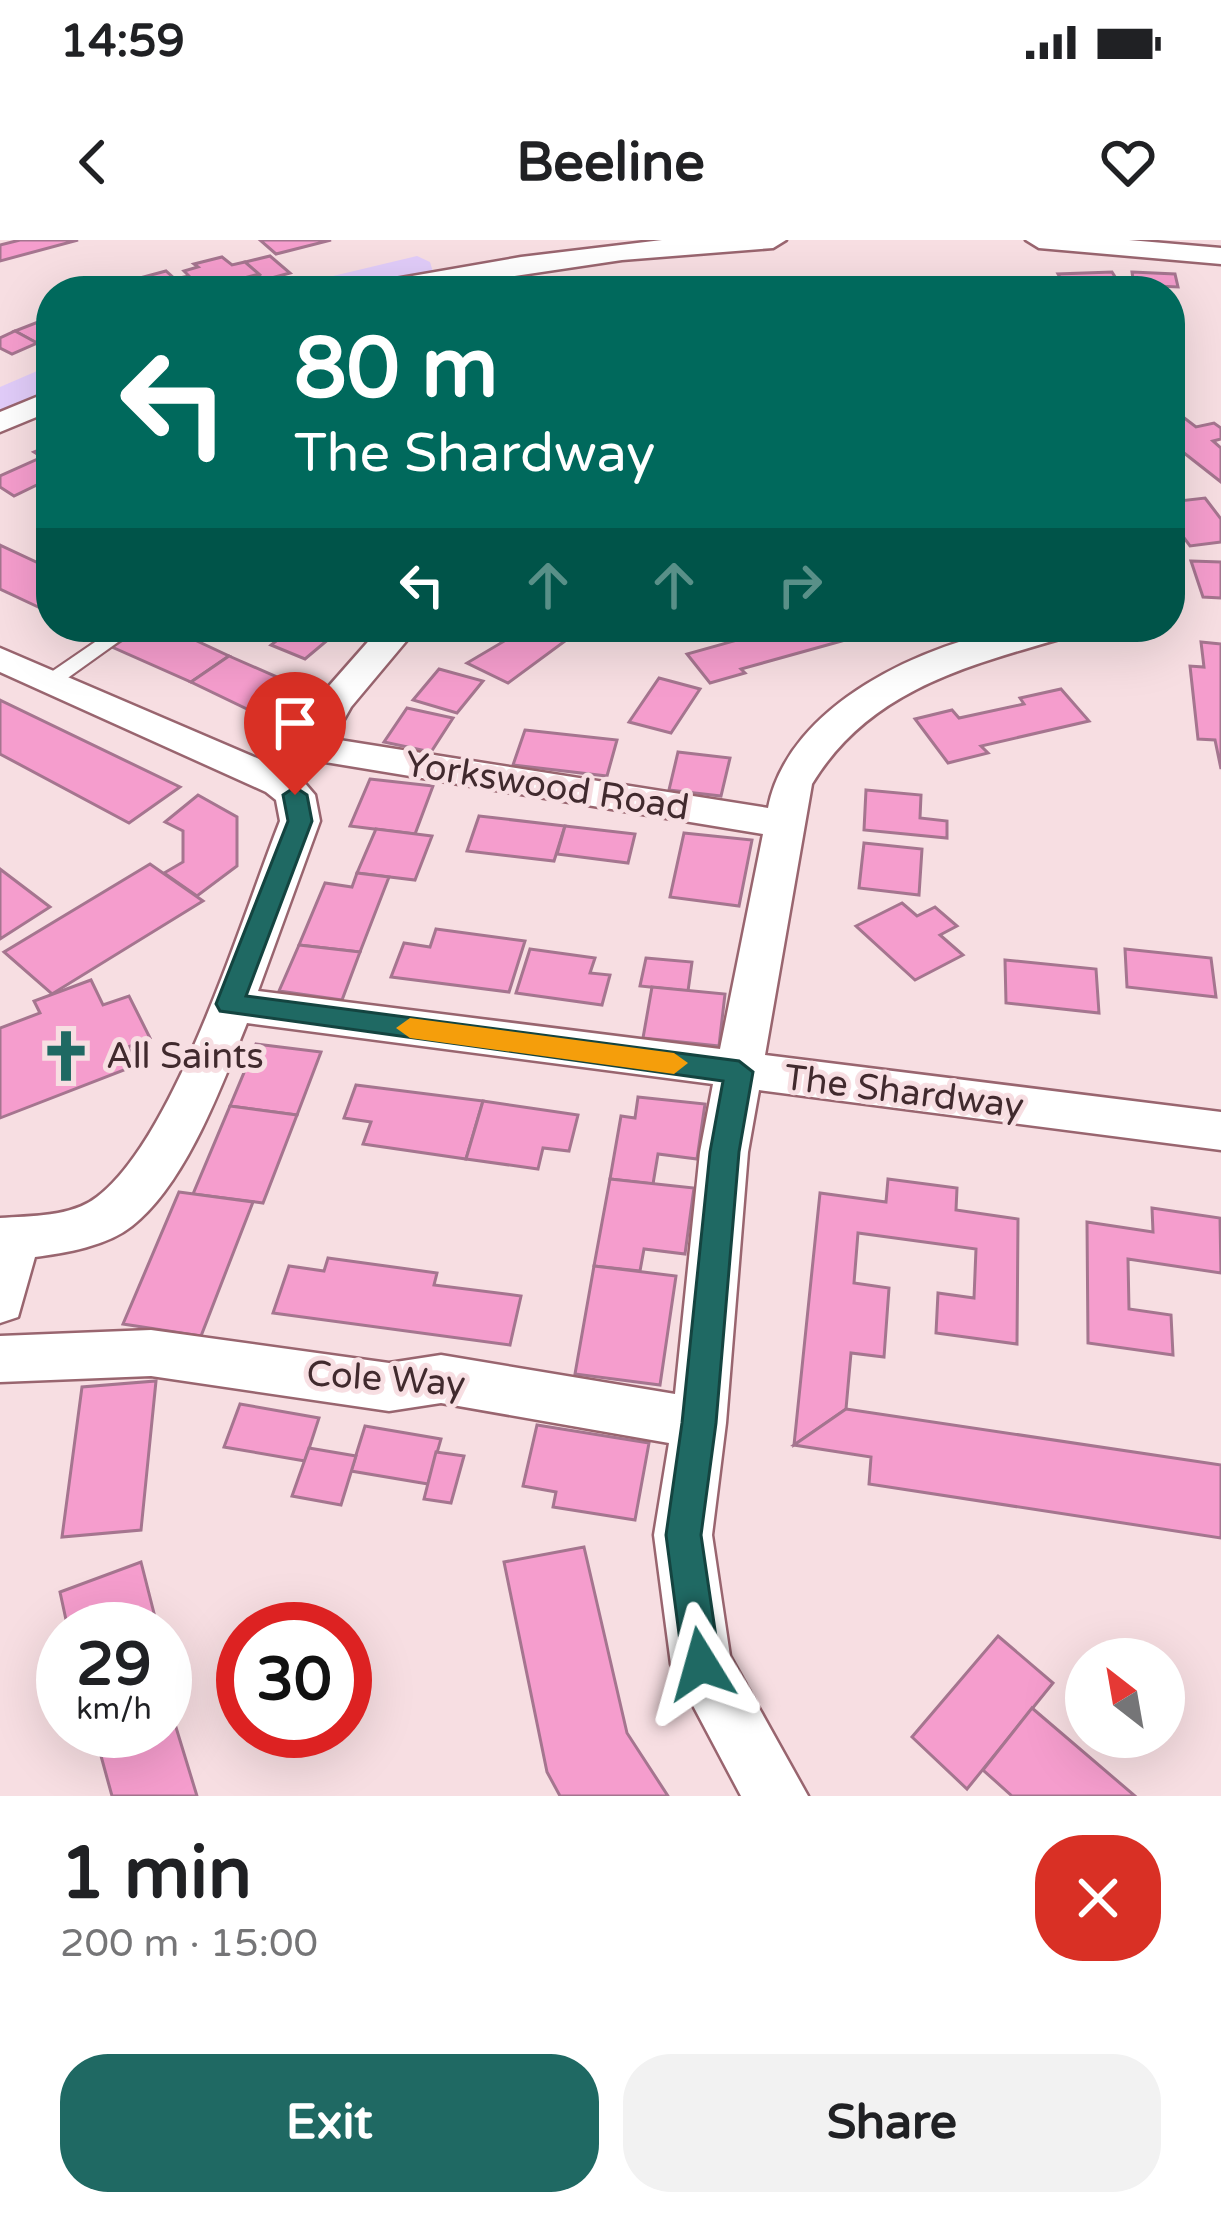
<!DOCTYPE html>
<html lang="en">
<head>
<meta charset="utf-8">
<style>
	body { margin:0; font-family:"Varela Round",sans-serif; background:#f2f2f2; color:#202124; height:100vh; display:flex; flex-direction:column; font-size:45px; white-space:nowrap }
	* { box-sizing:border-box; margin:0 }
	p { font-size:39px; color:#757577 }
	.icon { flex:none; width:66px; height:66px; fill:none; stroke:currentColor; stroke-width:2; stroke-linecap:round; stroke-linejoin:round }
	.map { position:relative; height:1556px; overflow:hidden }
	.drawer { display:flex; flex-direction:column; background:#fff; flex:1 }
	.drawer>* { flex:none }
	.guide { position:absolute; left:36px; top:36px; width:1149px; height:366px; border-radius:48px; box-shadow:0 12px 48px #0002; background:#00695c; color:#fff; overflow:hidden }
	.needle { width:78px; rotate:329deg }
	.tools { position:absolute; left:1065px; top:1398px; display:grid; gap:24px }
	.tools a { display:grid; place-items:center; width:120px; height:120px; border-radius:50%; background:#fff; box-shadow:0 12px 48px #0002; font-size:60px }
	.speed { position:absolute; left:36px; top:1362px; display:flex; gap:24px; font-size:60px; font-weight:700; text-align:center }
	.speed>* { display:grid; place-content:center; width:156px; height:156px; border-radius:50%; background:#fff; box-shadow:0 12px 48px #0002; line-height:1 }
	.speed small { font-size:30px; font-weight:400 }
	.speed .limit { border:18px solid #d22; background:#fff; color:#111 }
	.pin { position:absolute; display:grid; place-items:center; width:102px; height:102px; color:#fff; margin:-123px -51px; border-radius:50% 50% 50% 0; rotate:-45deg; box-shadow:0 0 12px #0007 }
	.pin .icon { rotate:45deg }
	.me { position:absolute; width:132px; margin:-66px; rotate:352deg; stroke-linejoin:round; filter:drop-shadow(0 0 9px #0008) }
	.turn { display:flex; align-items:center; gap:42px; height:252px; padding:0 60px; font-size:54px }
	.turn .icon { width:156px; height:156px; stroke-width:2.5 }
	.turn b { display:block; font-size:84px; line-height:102px }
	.lanes { display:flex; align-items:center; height:114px; padding:0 60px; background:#0003; justify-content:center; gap:60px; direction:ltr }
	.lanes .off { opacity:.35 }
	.round { display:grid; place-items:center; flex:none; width:126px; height:126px; border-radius:48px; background:#f2f2f2 }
	.head { display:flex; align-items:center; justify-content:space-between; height:204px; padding:0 60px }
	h1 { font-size:72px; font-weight:700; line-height:90px }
	.button { display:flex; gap:24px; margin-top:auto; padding:24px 60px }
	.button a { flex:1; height:138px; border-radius:48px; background:#1f6963; color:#fff; font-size:48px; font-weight:700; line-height:138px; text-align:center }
	.button a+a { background:#f2f2f2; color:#202124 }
	.status { display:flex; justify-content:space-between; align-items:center; height:84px; padding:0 60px; background:#fff; direction:ltr }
	.status svg { height:33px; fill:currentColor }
	header { display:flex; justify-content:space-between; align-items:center; height:156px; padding:0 60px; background:#fff; font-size:54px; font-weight:700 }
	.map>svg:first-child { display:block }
	.green { fill:#e1ccf9 }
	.building { fill:#f59dcd; stroke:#a5758f; stroke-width:3 }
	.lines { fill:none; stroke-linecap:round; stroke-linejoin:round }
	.service-casing { stroke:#99656f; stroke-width:4 }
	.minor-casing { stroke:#99656f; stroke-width:5 }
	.service { fill:#fff; fill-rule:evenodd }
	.minor { fill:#fff; fill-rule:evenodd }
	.route { fill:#1f6963; stroke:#144440; stroke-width:3 }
	.slow { fill:#f59e0b }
	.labels { text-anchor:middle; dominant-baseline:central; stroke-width:10; stroke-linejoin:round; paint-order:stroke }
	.street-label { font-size:36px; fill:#412a2e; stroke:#f7dee2 }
	.poi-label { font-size:36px; fill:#412a2e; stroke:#f7dee2; text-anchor:start }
</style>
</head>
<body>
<div class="status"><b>14:59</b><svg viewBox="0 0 49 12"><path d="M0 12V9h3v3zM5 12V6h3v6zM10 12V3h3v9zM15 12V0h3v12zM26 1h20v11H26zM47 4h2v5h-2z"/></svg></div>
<header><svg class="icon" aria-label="back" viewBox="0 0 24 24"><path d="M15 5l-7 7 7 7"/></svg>Beeline<svg class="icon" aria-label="heart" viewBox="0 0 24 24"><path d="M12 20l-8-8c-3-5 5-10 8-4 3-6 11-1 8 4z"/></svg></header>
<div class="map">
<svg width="1221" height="1556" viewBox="0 0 1221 1556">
	<rect width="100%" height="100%" fill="#f7dee2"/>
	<g class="green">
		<polygon points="417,16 430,22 433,32 341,51 270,51"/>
		<polygon points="51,125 51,150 0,174 0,147"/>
	</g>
	<g class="building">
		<polygon points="20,0 78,0 0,21 0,5"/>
		<polygon points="260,0 331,0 276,14"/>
		<polygon points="270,16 290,33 264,40 245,22"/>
		<polygon points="222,17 232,25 245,22 259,34 195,51 130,51 144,47 136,39 166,31 175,39 189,36 184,31 198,27 194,24"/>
		<polygon points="1112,32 1124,51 1067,50 1058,34"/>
		<polygon points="1132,32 1175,34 1178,47 1134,45"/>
		<polygon points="51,77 51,97 37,103 15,91"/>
		<polygon points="15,91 37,103 12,114 0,108 0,98"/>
		<polygon points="1183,177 1196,187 1214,183 1221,188 1221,199 1213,201 1221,208 1221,242 1170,202 1170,180"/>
		<polygon points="51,205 51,238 14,256 0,247 0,236 42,217 34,212"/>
		<polygon points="1205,258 1221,279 1221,302 1190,306 1170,279 1170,262"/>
		<polygon points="0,305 51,329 51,373 0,349"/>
		<polygon points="1191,321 1221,322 1221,358 1203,357"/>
		<polygon points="143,387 167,387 229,416 191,442 112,407"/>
		<polygon points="294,387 338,387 342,388 305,419 271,405"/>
		<polygon points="528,387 584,387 508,443 467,423"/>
		<polygon points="784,387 892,387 741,429 745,433 710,443 687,414"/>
		<polygon points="1201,402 1221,404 1221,529 1215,500 1198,499 1190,426 1204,427"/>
		<polygon points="229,416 311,452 274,482 191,442"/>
		<polygon points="439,429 483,441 457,473 413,460"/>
		<polygon points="659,438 700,449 671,493 629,482"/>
		<polygon points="1061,449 1089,481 981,506 988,513 948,523 915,479 952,470 959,478 1024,464 1020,458"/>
		<polygon points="0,460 180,547 129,583 0,514"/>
		<polygon points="407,468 453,478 431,512 384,502"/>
		<polygon points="525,490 617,500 607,536 513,525"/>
		<polygon points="678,512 730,518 721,556 669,550"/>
		<polygon points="370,539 433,546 415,594 350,586"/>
		<polygon points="866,550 921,555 920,578 947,581 947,598 864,590"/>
		<polygon points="198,555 237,577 237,626 197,656 164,633 183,622 183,591 165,582"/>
		<polygon points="479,576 565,586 554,621 467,611"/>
		<polygon points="565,586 635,594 628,623 557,614"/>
		<polygon points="376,589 432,596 415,640 357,633"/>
		<polygon points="684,593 752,600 739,666 670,657"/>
		<polygon points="864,603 922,609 919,655 859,648"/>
		<polygon points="150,624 203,661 52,754 4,712"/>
		<polygon points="0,629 50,667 0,699"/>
		<polygon points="357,633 389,637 360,712 299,705 325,643 352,647"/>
		<polygon points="902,663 917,676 935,667 957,686 940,695 963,715 915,740 856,686"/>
		<polygon points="436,689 525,701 509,752 391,737 404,703 430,707"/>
		<polygon points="299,705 360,712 342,760 279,751"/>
		<polygon points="530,709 595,718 590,733 610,735 602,765 516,753"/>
		<polygon points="1125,709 1211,718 1216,757 1127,747"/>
		<polygon points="646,718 692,722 688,751 640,746"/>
		<polygon points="1005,720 1096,729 1099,773 1006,763"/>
		<polygon points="91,740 103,765 129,756 150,798 128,807 137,825 0,878 0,788 40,773 34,761"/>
		<polygon points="652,747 725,754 719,806 643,798"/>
		<polygon points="256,804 321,812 297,875 230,866"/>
		<polygon points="356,845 483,861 466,919 363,904 371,882 344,878"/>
		<polygon points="638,857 705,864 697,919 658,914 653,944 610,939 621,876 635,878"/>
		<polygon points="483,861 578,875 569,911 543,908 538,929 466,919"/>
		<polygon points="230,866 297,875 263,963 193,954"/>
		<polygon points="610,939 694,948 685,1014 644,1009 640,1031 594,1026"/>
		<polygon points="888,939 957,948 956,970 1018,979 1017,1104 936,1093 938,1053 974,1058 976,1009 858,993 854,1043 889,1048 884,1117 851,1113 846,1169 794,1205 820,953 886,962"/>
		<polygon points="179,952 253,962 201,1096 123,1084"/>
		<polygon points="1152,968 1220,978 1221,1033 1128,1019 1129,1069 1171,1075 1173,1115 1088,1103 1087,982 1153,992"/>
		<polygon points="328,1018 437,1033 434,1045 521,1056 510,1105 273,1073 289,1026 324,1031"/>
		<polygon points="594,1026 676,1036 660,1145 575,1134"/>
		<polygon points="156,1141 141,1290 62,1297 82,1147"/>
		<polygon points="240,1164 319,1178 305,1221 224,1207"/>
		<polygon points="846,1169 1221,1225 1221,1298 869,1244 871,1217 794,1205"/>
		<polygon points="537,1185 649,1203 635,1280 553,1267 556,1252 523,1246"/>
		<polygon points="365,1186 441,1199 428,1244 351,1231"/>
		<polygon points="309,1208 356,1216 341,1265 292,1256"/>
		<polygon points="436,1212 464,1216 451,1263 424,1259"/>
		<polygon points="584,1307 627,1493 668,1556 560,1556 547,1532 504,1322"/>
		<polygon points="141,1322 158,1389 68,1389 60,1352"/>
		<polygon points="998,1396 1053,1443 967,1549 912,1497"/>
		<polygon points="1032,1468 1135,1556 1012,1556 983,1530"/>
		<polygon points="171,1471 197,1556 112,1556 98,1505 128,1491 165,1491 165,1473"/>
	</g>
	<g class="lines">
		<g class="service-casing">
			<polygon id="service" points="117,387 139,387 55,447 41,447 41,439"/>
		</g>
		<g class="minor-casing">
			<g id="minor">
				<polygon points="662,0 786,0 773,8 622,20 415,51 358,51 372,43 521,17"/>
				<polygon points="1026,0 1129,0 1221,8 1221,24 1039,8"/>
				<polygon points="51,151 51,171 0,192 0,172"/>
				<path d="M 381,387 L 418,387 L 351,467 L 333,499 L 768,568 C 788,464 926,402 1021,387 C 1039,384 1060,387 1078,387 L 1073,395 C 971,425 870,448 812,544 L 765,815 L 1221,872 L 1221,910 L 759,850 L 748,912 L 726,1183 L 712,1295 L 730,1416 L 808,1556 L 741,1556 L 671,1424 L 654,1295 L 669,1203 L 441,1163 L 389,1171 L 151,1136 L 0,1142 L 0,1096 L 151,1090 L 389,1123 L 441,1115 L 675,1154 L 700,912 L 713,844 L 247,783 C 222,845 186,944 132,986 C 107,1006 66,1013 35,1017 L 18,1077 L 0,1083 L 0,978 C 30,976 72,977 97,957 C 176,897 242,677 280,581 L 276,560 L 266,552 L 0,432 L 0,408 L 273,525 L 322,454 ZM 319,521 L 763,594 L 720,809 L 258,751 L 320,581 L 315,555 L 303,541 Z"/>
			</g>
		</g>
		<use href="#service" class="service"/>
		<use href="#minor" class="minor"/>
	</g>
	<polygon class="route" points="295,547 307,555 312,581 246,756 739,821 753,832 739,912 716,1183 701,1295 720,1424 714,1437 701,1443 688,1437 683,1424 666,1295 682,1183 710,912 723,841 220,771 216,764 288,581 283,555"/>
	<polygon class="slow" points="410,778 674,813 688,823 674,834 410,798 396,788"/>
	<defs>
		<g id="church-bare" transform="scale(4.14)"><path d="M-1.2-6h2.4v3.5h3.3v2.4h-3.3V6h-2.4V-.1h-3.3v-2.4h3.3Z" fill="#1f6963" stroke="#f7dee2" stroke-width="2.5" paint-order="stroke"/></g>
	</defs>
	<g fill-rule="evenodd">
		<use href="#church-bare" x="66" y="816"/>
	</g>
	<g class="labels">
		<g class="street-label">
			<text transform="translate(547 546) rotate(9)">Yorkswood Road</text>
			<text transform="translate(904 852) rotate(7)">The Shardway</text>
			<text transform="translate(386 1139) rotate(4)">Cole Way</text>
		</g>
		<g class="poi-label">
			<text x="106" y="816">All Saints</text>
		</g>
	</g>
</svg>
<div class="tools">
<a><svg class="needle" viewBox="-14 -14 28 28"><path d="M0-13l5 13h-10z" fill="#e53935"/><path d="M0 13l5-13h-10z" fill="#757577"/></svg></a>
</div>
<div class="speed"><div>29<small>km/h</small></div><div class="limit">30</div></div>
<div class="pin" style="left:295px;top:555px;background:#d93025"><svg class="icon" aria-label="arrive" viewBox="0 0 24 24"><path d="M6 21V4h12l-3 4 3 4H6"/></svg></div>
<svg class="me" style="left:701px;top:1424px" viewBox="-20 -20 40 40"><path d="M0-17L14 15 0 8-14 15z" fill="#1f6963" stroke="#fff" stroke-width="4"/></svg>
<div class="guide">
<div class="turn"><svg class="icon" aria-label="left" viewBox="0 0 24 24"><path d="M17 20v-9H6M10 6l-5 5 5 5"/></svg><div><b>80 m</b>The Shardway</div></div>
<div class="lanes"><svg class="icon" aria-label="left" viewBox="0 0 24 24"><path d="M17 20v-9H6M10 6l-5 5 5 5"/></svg><svg class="icon off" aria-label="ahead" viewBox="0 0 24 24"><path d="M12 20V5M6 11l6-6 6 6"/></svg><svg class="icon off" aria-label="ahead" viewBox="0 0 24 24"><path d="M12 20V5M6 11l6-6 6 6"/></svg><svg class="icon off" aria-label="right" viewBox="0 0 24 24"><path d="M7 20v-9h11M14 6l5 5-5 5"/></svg></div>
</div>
</div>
<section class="drawer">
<div class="head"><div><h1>1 min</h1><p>200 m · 15:00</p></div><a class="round" style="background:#d93025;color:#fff"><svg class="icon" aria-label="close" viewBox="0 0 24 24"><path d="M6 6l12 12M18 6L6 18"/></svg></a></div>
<div class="button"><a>Exit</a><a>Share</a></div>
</section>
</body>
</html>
